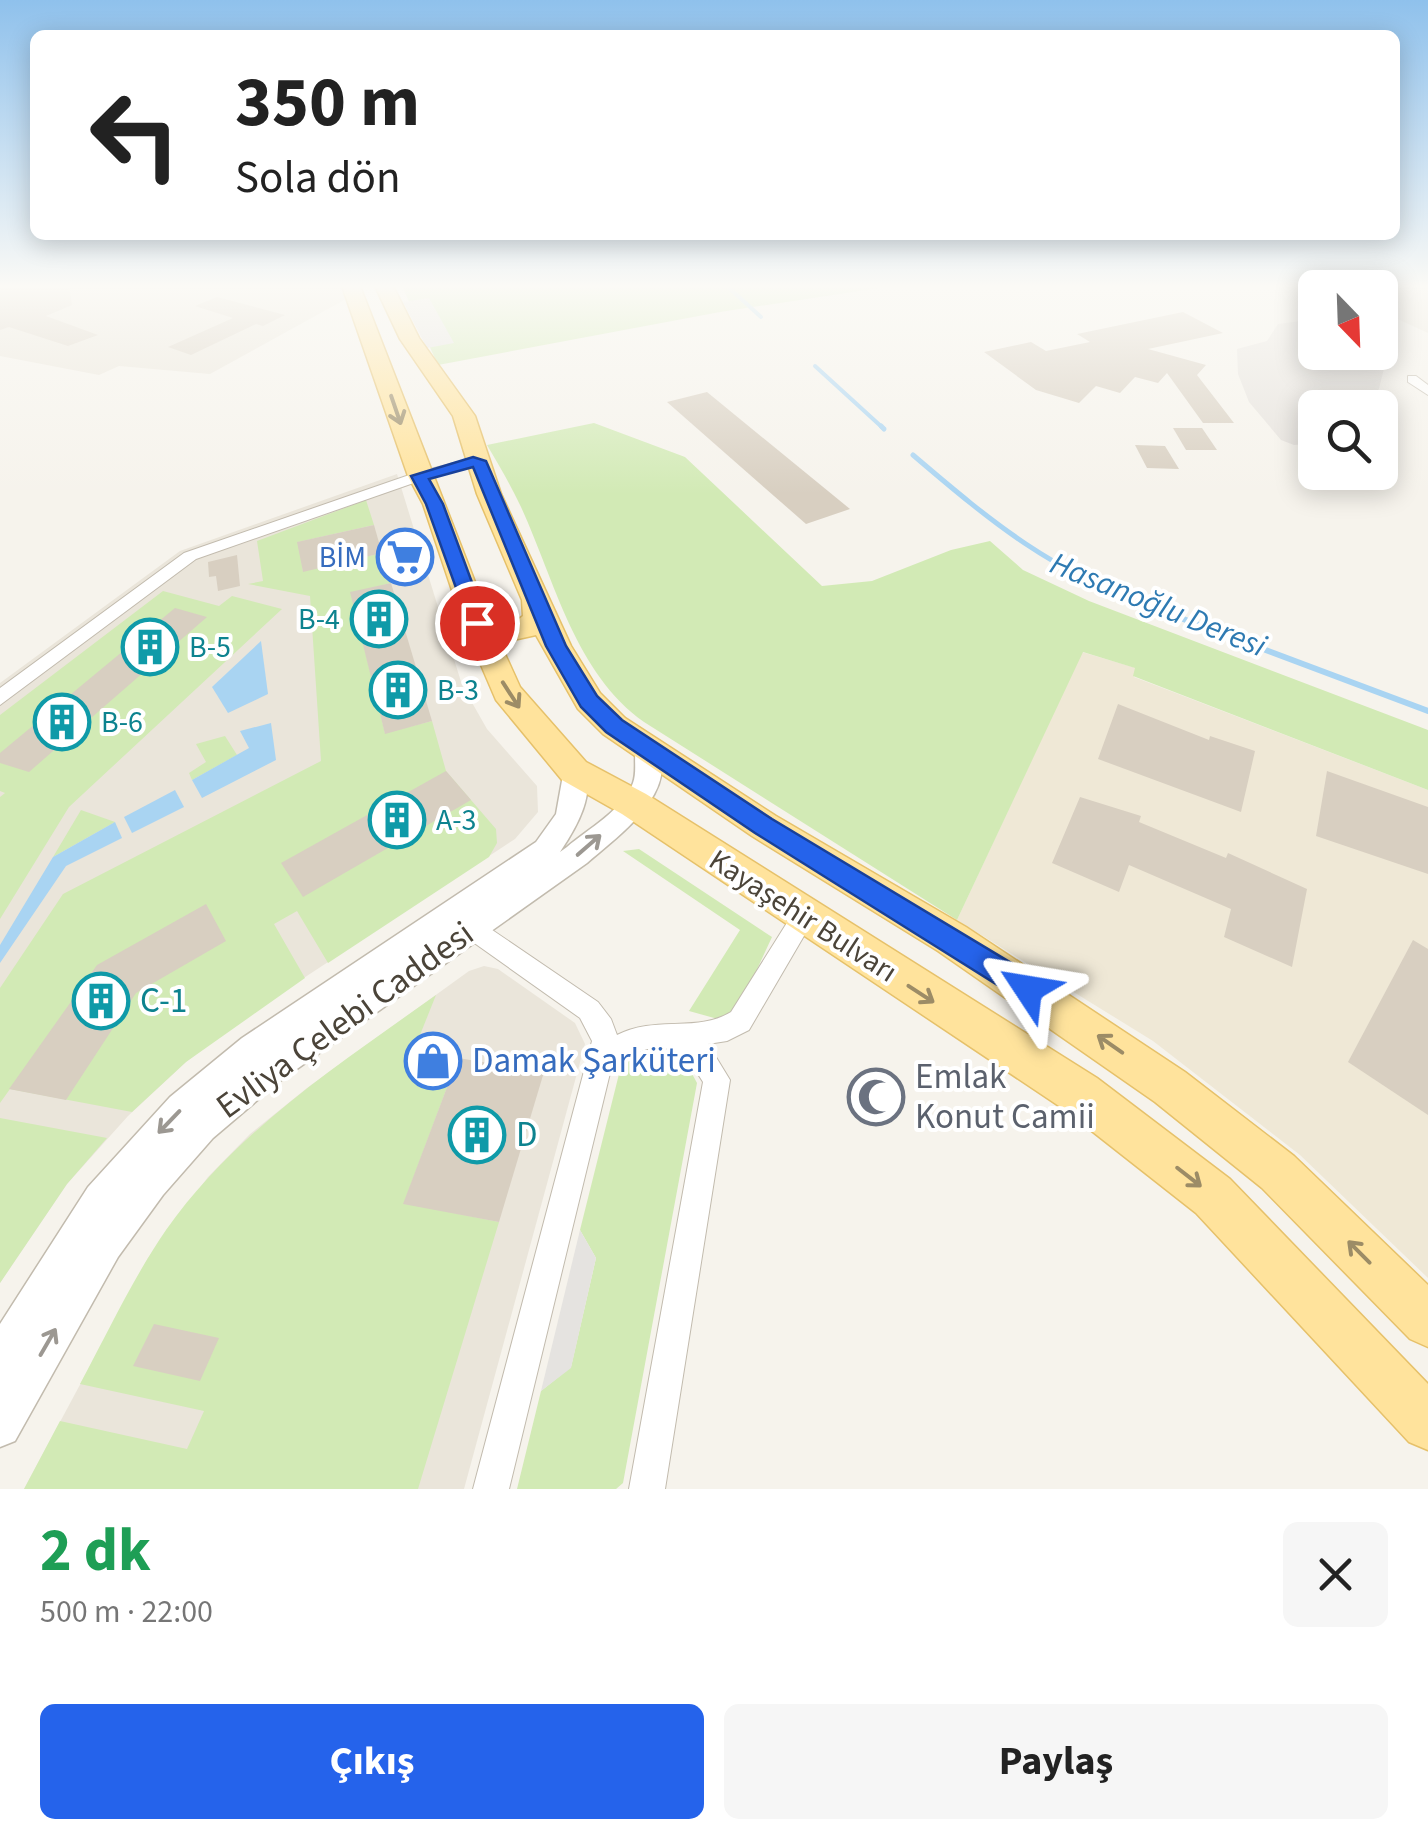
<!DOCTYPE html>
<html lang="tr">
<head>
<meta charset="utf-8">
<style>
	body { margin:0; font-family:"Source Sans 3",sans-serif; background:#f6f6f6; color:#222; height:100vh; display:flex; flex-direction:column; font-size:38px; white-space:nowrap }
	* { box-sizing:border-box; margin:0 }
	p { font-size:32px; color:#767676 }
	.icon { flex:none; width:55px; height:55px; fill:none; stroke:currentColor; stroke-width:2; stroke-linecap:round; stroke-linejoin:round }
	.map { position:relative; height:1489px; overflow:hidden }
	.side { display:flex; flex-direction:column; background:#fff; flex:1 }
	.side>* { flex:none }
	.banner { position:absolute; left:30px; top:30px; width:1370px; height:210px; border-radius:15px; box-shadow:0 5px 25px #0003; background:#fff; color:#222; overflow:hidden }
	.needle { width:65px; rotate:157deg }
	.buttons { position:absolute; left:1298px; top:270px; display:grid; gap:20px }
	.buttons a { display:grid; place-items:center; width:100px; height:100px; border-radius:15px; background:#fff; box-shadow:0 5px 25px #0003; font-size:50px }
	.pin { position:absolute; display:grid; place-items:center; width:85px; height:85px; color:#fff; margin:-42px; border:5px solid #fff; border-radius:50%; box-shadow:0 2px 10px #0007 }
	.me { position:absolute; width:110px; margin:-55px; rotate:303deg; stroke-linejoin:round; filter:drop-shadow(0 0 8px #0008) }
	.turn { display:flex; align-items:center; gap:35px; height:210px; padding:0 40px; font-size:45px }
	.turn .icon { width:130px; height:130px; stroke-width:2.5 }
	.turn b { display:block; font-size:70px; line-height:85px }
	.round { display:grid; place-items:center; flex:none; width:105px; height:105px; border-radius:15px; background:#f6f6f6 }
	.summary { display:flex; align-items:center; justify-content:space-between; height:170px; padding:0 40px }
	h1 { font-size:60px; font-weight:700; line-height:75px; color:#1e9e55 }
	.action { display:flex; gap:20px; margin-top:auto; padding:20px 40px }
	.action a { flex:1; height:115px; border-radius:15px; background:#2563eb; color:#fff; font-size:40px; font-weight:700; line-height:115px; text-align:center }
	.action a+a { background:#f6f6f6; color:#222 }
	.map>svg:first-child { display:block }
	.residential { fill:#eae5da }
	.industrial { fill:#e6e2dd }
	.education { fill:#efe8d6 }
	.green { fill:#d2eab5 }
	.parking { fill:#e5e3e0 }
	.water { fill:#a9d4f2 }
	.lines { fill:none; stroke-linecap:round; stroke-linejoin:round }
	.stream-far2 { stroke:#a9d4f2; stroke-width:4 }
	.stream-far1 { stroke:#a9d4f2; stroke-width:5 }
	.stream { stroke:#a9d4f2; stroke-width:6 }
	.building { fill:#d8cfc1 }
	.minor-casing { stroke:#c2bbae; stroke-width:2 }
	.tertiary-casing { stroke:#c2bbae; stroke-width:3 }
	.primary-casing { stroke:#e6c16a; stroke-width:3 }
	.minor { fill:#fff; fill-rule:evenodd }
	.tertiary { fill:#fff; fill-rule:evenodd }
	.primary { fill:#ffe39c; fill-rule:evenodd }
	.oneway { stroke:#9c8c66 }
	.oneway2 { stroke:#9c9892 }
	.route { fill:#2563eb; stroke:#184099; stroke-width:2.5 }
	.labels { text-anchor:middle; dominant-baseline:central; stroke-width:8; stroke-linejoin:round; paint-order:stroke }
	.shop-label { font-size:30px; fill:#366cbe; stroke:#fff; text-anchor:end }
	.culture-label { font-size:30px; fill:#0d838f; stroke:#fff; text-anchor:start }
	.street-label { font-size:30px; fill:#4b4439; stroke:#fff }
	.water-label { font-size:32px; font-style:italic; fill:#2e7ab2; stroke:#fff }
	.near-culture-label { font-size:35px; fill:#0d838f; stroke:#fff; text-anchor:start }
	.near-street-label { font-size:35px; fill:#4b4439; stroke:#fff }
	.near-shop-label { font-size:35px; fill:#366cbe; stroke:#fff; text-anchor:start }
	.near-worship-label { font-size:35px; fill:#5b616d; stroke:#fff; text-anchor:start }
</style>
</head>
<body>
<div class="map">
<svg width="1428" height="1489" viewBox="0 0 1428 1489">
	<rect width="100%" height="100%" fill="#f6f3ec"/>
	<g class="residential">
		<polygon points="44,286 344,286 346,299 210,374 119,366 99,375 0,356 0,303"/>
		<polygon points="1328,286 1428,286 1428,333 1380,311 1380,288"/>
		<polygon points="397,474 462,685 487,729 537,786 538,812 515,839 243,1018 186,1062 128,1116 67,1184 0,1283 0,683 180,551"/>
		<polygon points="484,966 498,969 575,1023 585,1044 464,1489 24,1489 148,1258 208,1177 250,1134 307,1088 469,971"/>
	</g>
	<polygon class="industrial" points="1315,319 1315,352 1369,353 1385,365 1375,404 1315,408 1315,443 1294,445 1281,440 1249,402 1238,374 1237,349 1267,341 1278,324"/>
	<polygon class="education" points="1082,652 1136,668 1134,677 1428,790 1428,1278 1300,1155 1153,1041 957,920"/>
	<g class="green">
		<polygon points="402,286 892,286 720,312 438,365"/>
		<path d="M 594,423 L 685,457 L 822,586 L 872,581 L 951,550 L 990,541 L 1023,570 L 1089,601 L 1428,730 L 1428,790 L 1133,676 L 1135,668 L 1083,652 L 957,920 L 644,722 C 575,673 555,581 521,507 C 511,486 499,465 487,445 Z"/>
		<polygon points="366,500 374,525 298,542 303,571 382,553 391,583 351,593 385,733 432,721 446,771 496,829 497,843 489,857 328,963 297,911 274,924 305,978 186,1062 132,1112 10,1089 0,1103 0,988 63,894 321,761 310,596 248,584 263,581 257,541"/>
		<polygon points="163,591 219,606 232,596 282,609 69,807 0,919 0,797 5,793 0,791 0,715"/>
		<polygon points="225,736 237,755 192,780 189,773 206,762 196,744"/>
		<polygon points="81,810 115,822 53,857"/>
		<polygon points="639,849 772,937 740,1006 725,1021 689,1011 740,930 623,851"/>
		<path d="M 436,995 L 414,1050 L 458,1058 L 404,1203 L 499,1222 L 418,1489 L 24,1489 L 60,1421 L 187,1449 L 204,1411 L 80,1384 C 108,1332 133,1278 166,1230 C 237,1130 338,1065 436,995 Z"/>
		<path d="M 652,1052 C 676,1053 687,1062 697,1083 L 623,1483 L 616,1489 L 517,1489 L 541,1391 L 571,1367 L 596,1258 L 580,1230 L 620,1070 L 630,1060 Z"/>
		<polygon points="0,1118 107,1138 67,1184 0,1283"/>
	</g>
	<g class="parking">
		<polygon points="429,298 454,343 427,348 403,302"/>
		<polygon points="580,1230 596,1258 571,1368 541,1391"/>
	</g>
	<g class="water">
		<polygon points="261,641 268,694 228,713 212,687"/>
		<polygon points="271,723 276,760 202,798 192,780 249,748 240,731"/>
		<polygon points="175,790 184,807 132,833 124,817"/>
		<polygon points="115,822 122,838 66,866 0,963 0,945 53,857"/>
	</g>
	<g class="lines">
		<g class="stream-far2">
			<polyline points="727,286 761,317"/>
			<polyline points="815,366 884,429"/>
		</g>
		<g class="stream-far1">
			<polyline points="881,426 884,429"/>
			<path d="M 913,455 C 995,525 1050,570 1153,608"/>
		</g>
		<polyline class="stream" points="1146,605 1428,711"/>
	</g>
	<g class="building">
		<polygon points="0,286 69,286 72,305 46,316 98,335 68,346 9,327 0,330"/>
		<polygon points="217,297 285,315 263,326 256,324 191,355 168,347 233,318 195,306"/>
		<polygon points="1183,312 1223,333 1148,349 1206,365 1197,375 1234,423 1203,423 1167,373 1158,383 1135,377 1120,393 1096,386 1079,403 1036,390 984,352 1031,342 1046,351 1090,342 1077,334"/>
		<polygon points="707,392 850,509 806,524 667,402"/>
		<polygon points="1173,428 1202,428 1217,450 1186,450"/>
		<polygon points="1135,445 1165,446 1179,469 1147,468"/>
		<polygon points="374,525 382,553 303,572 297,542"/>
		<polygon points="237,555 240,586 218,591 216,576 209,577 208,562"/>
		<polygon points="391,583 432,721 385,734 350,592"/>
		<polygon points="175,608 207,617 29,772 0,763 0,753"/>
		<polygon points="1118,704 1209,740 1210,736 1255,751 1241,812 1098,759"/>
		<polygon points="446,771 471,800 303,897 281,863"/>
		<polygon points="1327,771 1428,807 1428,874 1316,836"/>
		<polygon points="1080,797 1141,816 1139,822 1226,858 1228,853 1307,889 1292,967 1224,937 1231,909 1129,865 1119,892 1052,863"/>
		<polygon points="206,904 226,941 136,993 66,1100 9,1089 97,965"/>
		<polygon points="1413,940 1428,949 1428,1115 1348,1062"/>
		<polygon points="458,1058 544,1072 499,1222 403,1204"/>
		<polygon points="154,1324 219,1338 200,1381 133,1366"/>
	</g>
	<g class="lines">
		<g class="minor-casing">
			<g id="minor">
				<polygon points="1408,376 1416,376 1428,385 1428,395 1408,382"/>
				<polygon points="478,457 483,458 483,464 425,479 196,559 0,705 0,688 184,553 415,473"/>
				<path d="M 803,907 L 811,910 L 815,917 L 749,1030 L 727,1041 L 708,1044 L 730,1080 L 665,1489 L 629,1489 L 703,1082 C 676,1037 650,1040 611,1069 L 509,1489 L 473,1489 L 592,1041 L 580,1018 L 463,935 L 459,928 L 463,921 L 471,918 L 479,921 L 598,1002 L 611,1019 L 617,1035 C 656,1015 697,1033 731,1012 L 795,910 Z"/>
			</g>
		</g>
		<g class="tertiary-casing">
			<path id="tertiary" d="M 647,740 L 656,742 C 682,792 618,836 587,863 L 280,1081 L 213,1138 L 163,1195 L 118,1257 L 15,1441 L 0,1447 L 0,1324 L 88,1187 L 170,1097 L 242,1038 L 536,842 L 556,814 L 565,764 L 583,764 C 597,793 576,828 560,852 L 567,847 C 588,829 623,810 633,783 C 638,769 632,755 638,742 Z"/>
		</g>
		<g class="primary-casing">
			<path id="primary" d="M 342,286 L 360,286 L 489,618 C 502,626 511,626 523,616 L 522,600 L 477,494 L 453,416 L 400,339 L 375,286 L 393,286 L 419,338 L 475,416 L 501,494 L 571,646 L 600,693 L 625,718 L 776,816 L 966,927 L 1185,1072 L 1294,1156 L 1428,1285 L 1428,1347 L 1410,1339 L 1262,1188 L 1155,1102 L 938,951 L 752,836 L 603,734 L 578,709 L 536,635 L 500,643 L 520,687 L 586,762 L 646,794 L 1097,1078 L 1230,1179 L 1428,1384 L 1428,1450 L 1409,1442 L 1196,1213 L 1065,1110 L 622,814 L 562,780 L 496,700 L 463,623 L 423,504 L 408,476 Z"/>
		</g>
		<use href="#minor" class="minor"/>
		<use href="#tertiary" class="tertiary"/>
		<use href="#primary" class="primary"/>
	</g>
	<defs><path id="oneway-shaft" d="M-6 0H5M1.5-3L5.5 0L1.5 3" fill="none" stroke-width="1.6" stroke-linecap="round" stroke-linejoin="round" transform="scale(2.5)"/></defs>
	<g class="oneway">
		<use href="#oneway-shaft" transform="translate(396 410) rotate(71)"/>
		<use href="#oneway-shaft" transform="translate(511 695) rotate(57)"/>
		<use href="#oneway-shaft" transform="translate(921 994) rotate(33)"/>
		<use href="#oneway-shaft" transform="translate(1110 1044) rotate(-145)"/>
		<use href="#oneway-shaft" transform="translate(1189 1177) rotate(38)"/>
		<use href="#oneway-shaft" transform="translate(1359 1252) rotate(-135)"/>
	</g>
	<g class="oneway2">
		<use href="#oneway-shaft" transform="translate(589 845) rotate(-41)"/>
		<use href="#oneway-shaft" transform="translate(169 1122) rotate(134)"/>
		<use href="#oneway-shaft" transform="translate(48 1342) rotate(-60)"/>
	</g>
	<linearGradient id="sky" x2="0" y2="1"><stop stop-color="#8fc1ec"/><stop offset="0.58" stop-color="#fbfaf6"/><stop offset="1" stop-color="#fbfaf6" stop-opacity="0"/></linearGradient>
	<rect width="1428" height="494" fill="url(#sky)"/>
	<polygon class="route" points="473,457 486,461 566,646 597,696 622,720 772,819 1038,979 1042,989 1038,998 1028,1002 1018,998 755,833 606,732 581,707 546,646 473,467 429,479 443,504 487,623 484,627 470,627 426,504 411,476"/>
	<defs>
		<g id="supermarket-ring" transform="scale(2.875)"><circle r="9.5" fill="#fff" stroke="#3f7fe0" stroke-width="1.5"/><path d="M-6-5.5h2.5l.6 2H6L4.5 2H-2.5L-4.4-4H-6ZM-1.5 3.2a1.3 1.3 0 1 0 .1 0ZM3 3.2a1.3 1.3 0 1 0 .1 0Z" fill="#3f7fe0"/></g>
		<g id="building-ring" transform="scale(2.875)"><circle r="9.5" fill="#fff" stroke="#0f9aa8" stroke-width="1.5"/><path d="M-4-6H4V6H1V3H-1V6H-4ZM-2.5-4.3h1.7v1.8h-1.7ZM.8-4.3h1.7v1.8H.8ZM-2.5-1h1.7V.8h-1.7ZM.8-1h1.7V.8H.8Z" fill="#0f9aa8"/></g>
		<g id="shop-ring" transform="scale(2.875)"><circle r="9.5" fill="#fff" stroke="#3f7fe0" stroke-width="1.5"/><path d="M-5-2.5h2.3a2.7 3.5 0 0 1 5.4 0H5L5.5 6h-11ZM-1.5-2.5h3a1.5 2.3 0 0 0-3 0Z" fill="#3f7fe0"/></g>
		<g id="mosque-ring" transform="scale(2.875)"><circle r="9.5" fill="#fff" stroke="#6b7280" stroke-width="1.5"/><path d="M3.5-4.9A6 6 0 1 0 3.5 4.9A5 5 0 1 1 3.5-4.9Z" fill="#6b7280"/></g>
	</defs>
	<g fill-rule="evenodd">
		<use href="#supermarket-ring" x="405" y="557"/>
		<use href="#building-ring" x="379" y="619"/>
		<use href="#building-ring" x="150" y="647"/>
		<use href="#building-ring" x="398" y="690"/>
		<use href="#building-ring" x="62" y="722"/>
		<use href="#building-ring" x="397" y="820"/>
		<use href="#building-ring" x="101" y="1001"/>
		<use href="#shop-ring" x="433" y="1061"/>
		<use href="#mosque-ring" x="876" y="1097"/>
		<use href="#building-ring" x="477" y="1135"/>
	</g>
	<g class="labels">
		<g class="shop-label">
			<text x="366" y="557">BİM</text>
		</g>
		<g class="culture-label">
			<text x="340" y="619" text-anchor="end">B-4</text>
			<text x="189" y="647">B-5</text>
			<text x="437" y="690">B-3</text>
			<text x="101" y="722">B-6</text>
			<text x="436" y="820">A-3</text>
		</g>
		<g class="street-label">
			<text transform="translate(803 916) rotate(33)">Kayaşehir Bulvarı</text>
		</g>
		<g class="water-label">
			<text transform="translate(1158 605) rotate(22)">Hasanoğlu Deresi</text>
		</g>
		<g class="near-culture-label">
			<text x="140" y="1001">C-1</text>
			<text x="516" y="1135">D</text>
		</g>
		<g class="near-street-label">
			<text transform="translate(345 1020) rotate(-36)">Evliya Çelebi Caddesi</text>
		</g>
		<g class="near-shop-label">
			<text x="472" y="1061">Damak Şarküteri</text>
		</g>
		<g class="near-worship-label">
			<text x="915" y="1077">Emlak<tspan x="915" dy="40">Konut Camii</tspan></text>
		</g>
	</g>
</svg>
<div class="buttons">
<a><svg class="needle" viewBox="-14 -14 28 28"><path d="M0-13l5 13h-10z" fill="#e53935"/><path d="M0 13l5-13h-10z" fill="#767676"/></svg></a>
<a><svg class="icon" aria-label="search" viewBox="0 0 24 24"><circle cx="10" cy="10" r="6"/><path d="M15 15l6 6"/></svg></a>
</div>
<div class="pin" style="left:477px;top:623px;background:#d93025"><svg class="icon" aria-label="arrive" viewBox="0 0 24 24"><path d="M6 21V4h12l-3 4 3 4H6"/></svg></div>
<svg class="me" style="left:1028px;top:989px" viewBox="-20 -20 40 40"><path d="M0-17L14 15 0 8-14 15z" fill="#2563eb" stroke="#fff" stroke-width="4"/></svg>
<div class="banner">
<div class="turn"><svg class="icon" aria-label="left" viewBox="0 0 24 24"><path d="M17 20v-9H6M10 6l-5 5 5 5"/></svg><div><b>350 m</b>Sola dön</div></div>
</div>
</div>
<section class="side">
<div class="summary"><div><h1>2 dk</h1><p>500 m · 22:00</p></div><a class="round"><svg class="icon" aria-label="close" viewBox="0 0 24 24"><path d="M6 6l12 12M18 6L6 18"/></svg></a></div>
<div class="action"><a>Çıkış</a><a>Paylaş</a></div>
</section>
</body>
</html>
